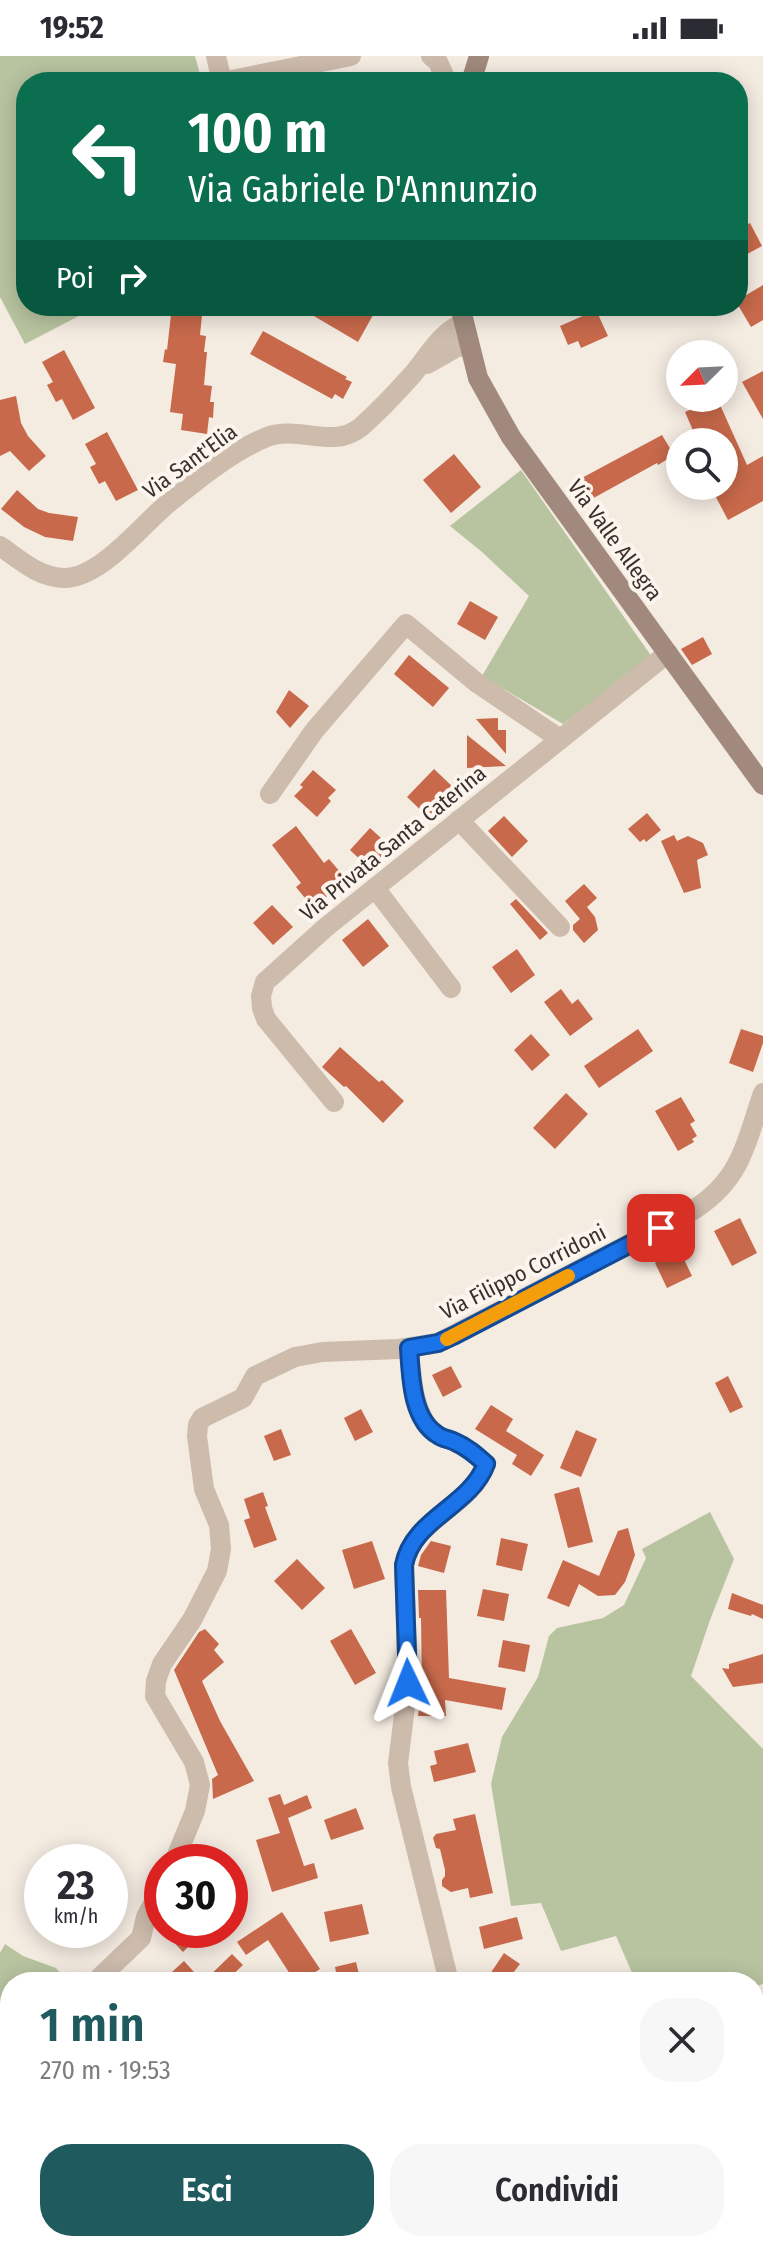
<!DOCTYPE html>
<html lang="it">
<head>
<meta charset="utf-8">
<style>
	body { margin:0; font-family:"Fira Sans Condensed",sans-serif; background:#f7f7f7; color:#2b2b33; height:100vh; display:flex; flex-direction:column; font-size:30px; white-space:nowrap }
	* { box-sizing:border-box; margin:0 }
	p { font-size:26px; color:#7c7c81 }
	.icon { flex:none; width:44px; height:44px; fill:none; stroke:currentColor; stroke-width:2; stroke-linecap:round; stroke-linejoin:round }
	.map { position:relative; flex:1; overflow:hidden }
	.details { position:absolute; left:0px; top:1916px; width:764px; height:280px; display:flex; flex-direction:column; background:#fff; border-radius:32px 32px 0 0; box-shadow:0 4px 20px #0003 }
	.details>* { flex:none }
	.banner { position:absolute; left:16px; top:16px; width:732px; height:244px; border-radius:32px; box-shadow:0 4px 20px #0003; background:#0b6e4f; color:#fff; overflow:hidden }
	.needle { width:52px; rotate:246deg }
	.buttons { position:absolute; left:666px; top:284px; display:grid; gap:16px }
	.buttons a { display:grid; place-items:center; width:72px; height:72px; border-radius:50%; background:#fff; box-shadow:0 4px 20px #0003; font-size:40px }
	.speed { position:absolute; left:24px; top:1788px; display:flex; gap:16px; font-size:40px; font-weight:700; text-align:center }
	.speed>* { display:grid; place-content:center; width:104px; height:104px; border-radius:50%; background:#fff; box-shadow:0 4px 20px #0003; line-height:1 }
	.speed small { font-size:20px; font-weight:400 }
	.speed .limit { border:12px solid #d22; background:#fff; color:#111 }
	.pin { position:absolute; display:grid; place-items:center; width:68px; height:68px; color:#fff; margin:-34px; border-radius:16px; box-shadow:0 4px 12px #0006 }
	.me { position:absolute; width:88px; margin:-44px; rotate:358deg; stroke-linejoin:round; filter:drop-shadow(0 0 6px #0008) }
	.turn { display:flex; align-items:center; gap:28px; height:168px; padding:0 40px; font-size:36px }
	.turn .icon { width:104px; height:104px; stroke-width:2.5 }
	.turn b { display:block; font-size:56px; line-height:68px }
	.then { display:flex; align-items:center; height:76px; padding:0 40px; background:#0003; gap:16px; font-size:30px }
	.round { display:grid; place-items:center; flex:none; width:84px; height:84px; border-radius:32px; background:#f7f7f7 }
	.overview { display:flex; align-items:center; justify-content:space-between; height:136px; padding:0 40px }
	h1 { font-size:48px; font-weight:600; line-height:60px; color:#1f5a5e }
	.cta { display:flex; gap:16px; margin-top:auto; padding:16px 40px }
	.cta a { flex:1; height:92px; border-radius:32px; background:#1f5a5e; color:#fff; font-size:32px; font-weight:600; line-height:92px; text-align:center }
	.cta a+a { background:#f7f7f7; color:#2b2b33 }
	.status { display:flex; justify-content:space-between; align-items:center; height:56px; padding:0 40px; background:#fff; direction:ltr }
	.status svg { height:22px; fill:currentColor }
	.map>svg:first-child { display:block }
	.green { fill:#b8c4a0 }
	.building { fill:#c8694b }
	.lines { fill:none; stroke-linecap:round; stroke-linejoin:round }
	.street { stroke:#cdbbac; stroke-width:20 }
	.secondary { stroke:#a18a7d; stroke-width:20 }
	.route-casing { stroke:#114b97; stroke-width:20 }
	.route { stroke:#1a73e8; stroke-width:14 }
	.slow { stroke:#f59e0b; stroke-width:14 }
	.labels { text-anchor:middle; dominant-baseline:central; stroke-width:8; stroke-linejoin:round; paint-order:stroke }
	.street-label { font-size:22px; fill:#3b302b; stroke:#fbf5ee }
</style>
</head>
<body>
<div class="status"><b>19:52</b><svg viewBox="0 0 49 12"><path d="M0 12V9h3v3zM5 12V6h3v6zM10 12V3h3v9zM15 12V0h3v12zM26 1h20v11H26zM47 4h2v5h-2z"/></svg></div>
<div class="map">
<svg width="763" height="2196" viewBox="0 0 763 2196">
	<rect width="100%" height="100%" fill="#f4ebe1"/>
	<g class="green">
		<polygon points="0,0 195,0 202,26 26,26 26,250 98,250 25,288 0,241"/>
		<polygon points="521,414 652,601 563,668 482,620 529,540 482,496 450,470"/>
		<polygon points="710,1456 734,1503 710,1564 691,1620 763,1693 763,1928 754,1931 754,1926 666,1926 664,1923 654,1926 636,1926 616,1880 561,1895 541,1847 511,1850 491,1728 502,1681 538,1621 549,1580 557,1572 603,1562 624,1549 646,1502 642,1493"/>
		<polygon points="5,1888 23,1900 56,1912 68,1926 10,1926 10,1983 0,1980 0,1897"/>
		<polygon points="0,1992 10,1995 10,2171 0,2165"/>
		<polygon points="32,2186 284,2186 293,2196 47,2196"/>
	</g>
	<g class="building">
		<polygon points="750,167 762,190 738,203 738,174"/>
		<polygon points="763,229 763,264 751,271 738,249 738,244"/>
		<polygon points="172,250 203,250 200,279 206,280 204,296 207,296 204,329 212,330 210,346 214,346 213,362 209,361 207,378 181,374 183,358 170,356 176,308 163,306 165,293 167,294"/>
		<polygon points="297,250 378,250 358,286"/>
		<polygon points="596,254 608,280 581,292 578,285 568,289 560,270"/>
		<polygon points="263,275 347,321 345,323 352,326 343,343 335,338 332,343 250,298"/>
		<polygon points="64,294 95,352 73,364 62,343 56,346 47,329 53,326 42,306"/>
		<polygon points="763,315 763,363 742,326"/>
		<polygon points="16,340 21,367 28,380 46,400 29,415 10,395 0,400 0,344"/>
		<polygon points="717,342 747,409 763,400 763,445 728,464 710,430 724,430 724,386 698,386 685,356"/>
		<polygon points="107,376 138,434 116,445 105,425 99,428 90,411 96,408 85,388"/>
		<polygon points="662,379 674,399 658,409 657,407 590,444 578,424"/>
		<polygon points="454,398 481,431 451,457 423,424"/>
		<polygon points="17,434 38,453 49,457 78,461 73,485 45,481 24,471 1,453"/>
		<polygon points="470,545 498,561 485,584 457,568"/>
		<polygon points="703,581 712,598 692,609 681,593"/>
		<polygon points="409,599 449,632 433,651 394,618"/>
		<polygon points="289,634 309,650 290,672 276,656"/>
		<polygon points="498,662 498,674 506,674 506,698 476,663"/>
		<polygon points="467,679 506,710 467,712"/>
		<polygon points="434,713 455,733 428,761 407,741"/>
		<polygon points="313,714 336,734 328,742 331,745 317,761 294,740 303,731 300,729"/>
		<polygon points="647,757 661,774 646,786 644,783 640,786 628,773"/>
		<polygon points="504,760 528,785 512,801 488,775"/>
		<polygon points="296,770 324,807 329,803 347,824 313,852 296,831 301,827 272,789"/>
		<polygon points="370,772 381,782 376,787 386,796 370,813 350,794"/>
		<polygon points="674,779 677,785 688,780 703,787 708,799 697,804 701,832 684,837 661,785"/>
		<polygon points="584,828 597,842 587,851 595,861 598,874 584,887 573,874 573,869 580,863 565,845"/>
		<polygon points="516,843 548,877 540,884 510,848"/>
		<polygon points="272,849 293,871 273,889 253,867"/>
		<polygon points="368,863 389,890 363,911 342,884"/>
		<polygon points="517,893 535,919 511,937 492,911"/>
		<polygon points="561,933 572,948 578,943 593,963 570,980 544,946"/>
		<polygon points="638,973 653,995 599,1032 584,1010"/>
		<polygon points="741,973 763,980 763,987 753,1016 729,1007"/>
		<polygon points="531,978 550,999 532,1015 514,994"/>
		<polygon points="340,991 379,1026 382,1024 404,1045 383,1067 346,1030 344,1031 322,1011"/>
		<polygon points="566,1037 588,1058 555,1093 533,1072"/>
		<polygon points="681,1041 695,1065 690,1068 697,1080 692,1083 694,1086 678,1095 655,1055"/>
		<polygon points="740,1162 757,1197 732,1210 714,1175"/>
		<polygon points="680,1195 692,1220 667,1232 655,1207"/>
		<polygon points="451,1310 462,1331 443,1341 432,1319"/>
		<polygon points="728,1320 743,1351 730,1357 715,1327"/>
		<polygon points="491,1349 513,1363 506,1375 544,1399 531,1420 512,1408 517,1399 475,1373"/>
		<polygon points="361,1353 373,1376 355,1385 344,1362"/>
		<polygon points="281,1373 291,1399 274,1405 264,1380"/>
		<polygon points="576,1374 597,1383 581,1421 560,1412"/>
		<polygon points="579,1431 593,1486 568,1492 554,1438"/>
		<polygon points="263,1436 268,1450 265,1451 277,1484 254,1492 244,1464 250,1462 244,1443"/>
		<polygon points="628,1472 635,1499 625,1526 615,1539 598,1540 579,1528 569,1551 547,1542 563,1504 599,1520 618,1475"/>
		<polygon points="501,1482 528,1488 522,1515 496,1509"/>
		<polygon points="372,1485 385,1523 354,1533 342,1494"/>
		<polygon points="431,1485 451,1490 444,1517 418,1510 421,1499"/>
		<polygon points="297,1503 325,1532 302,1554 274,1525"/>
		<polygon points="483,1533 509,1538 504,1565 477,1560"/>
		<polygon points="418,1534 446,1534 449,1622 506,1632 502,1654 445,1644 446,1660 418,1660 422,1633 421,1562 419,1562"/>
		<polygon points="732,1537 763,1549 763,1563 752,1558 751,1560 728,1553"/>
		<polygon points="205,1573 219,1588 214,1594 224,1606 202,1625 220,1665 254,1725 213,1743 212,1723 218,1719 174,1614 199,1576"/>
		<polygon points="351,1573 376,1617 355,1629 330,1585"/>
		<polygon points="503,1584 530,1589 525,1616 498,1611"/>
		<polygon points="763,1598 763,1627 733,1631 722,1612 729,1613 729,1608"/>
		<polygon points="468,1687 476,1716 434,1726 430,1710 437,1708 434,1695"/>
		<polygon points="280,1738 284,1749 307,1739 312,1752 288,1762 304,1810 314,1807 318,1822 272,1836 256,1784 280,1777 268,1742"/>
		<polygon points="356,1752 364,1773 331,1784 324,1764"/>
		<polygon points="475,1758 493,1837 470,1842 468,1832 451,1836 442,1830 442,1824 445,1820 445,1814 440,1793 436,1792 433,1782 436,1778 456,1774 453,1763"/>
		<polygon points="362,1848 369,1878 330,1886 324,1856"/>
		<polygon points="282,1856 320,1913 300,1926 293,1916 290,1918 268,1884 246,1899 237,1886"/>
		<polygon points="517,1861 523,1883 484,1893 479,1871"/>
		<polygon points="162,1874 205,1874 183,1896"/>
		<polygon points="504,1897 520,1908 513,1917 515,1926 491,1926 490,1918"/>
		<polygon points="232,1898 243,1909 225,1926 161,1926 184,1905 203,1926"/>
		<polygon points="356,1906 361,1926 338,1926 335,1911"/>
	</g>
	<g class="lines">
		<g class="street">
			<polyline points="216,0 222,26 351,0"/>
			<polyline points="431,0 438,6 447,26"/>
			<polyline points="427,308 457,291 469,290"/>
			<path d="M 0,490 C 20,504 38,521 64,522 C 100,522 140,471 166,449 C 196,425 232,395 267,381 C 299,369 333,394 361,371 C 379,355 397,336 413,318 C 428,300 440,277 463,267"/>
			<polyline points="270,738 314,675 406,568 477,627 560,683"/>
			<polyline points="459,764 560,871"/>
			<polyline points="375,832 451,932"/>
			<polyline points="334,1046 266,963 262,952 261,940 265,926 325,872 668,597"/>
			<path d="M 409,1292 C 411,1318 413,1364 438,1379 C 443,1383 450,1383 455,1386 C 467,1391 476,1399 486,1408 C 470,1452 413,1462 404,1509 L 408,1627 L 398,1707 L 401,1731 L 449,1926"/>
			<path d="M 174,1806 L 195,1755 L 200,1729 L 194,1706 L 155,1640 L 156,1625 L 162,1608 L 192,1564 L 217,1515 L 221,1493 L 219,1469 L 204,1433 L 197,1380 L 198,1369 L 202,1362 L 243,1342 L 255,1320 L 295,1301 L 322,1296 L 399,1293 L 438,1287 L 687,1158 C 741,1126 744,1092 763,1037"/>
			<polyline points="95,1926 141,1882 146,1861 162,1831"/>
			<polyline points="301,2186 310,2196"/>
			<polyline points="658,2186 667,2196"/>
		</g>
		<g class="secondary">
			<polyline points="471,26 479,0"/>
			<polyline points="460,250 478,322 511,381 763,729"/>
			<polyline points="754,2152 763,2145"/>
			<polyline points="699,2196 712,2186"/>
		</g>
	</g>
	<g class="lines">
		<g class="route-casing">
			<path id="route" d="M 408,1627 L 404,1509 C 413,1462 470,1451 486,1408 C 476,1399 467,1391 455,1386 C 450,1383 443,1383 438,1379 C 411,1363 411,1319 409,1292 L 438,1287 L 453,1280 L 661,1172"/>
		</g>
		<use href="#route" class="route"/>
		<polyline class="slow" points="447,1283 568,1220"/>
	</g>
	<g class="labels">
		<g class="street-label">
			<text transform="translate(190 405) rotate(-36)">Via Sant'Elia</text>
			<text transform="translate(615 484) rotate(54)">Via Valle Allegra</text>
			<text transform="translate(393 787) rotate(-39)">Via Privata Santa Caterina</text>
			<text transform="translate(523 1216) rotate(-27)">Via Filippo Corridoni</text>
		</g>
	</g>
</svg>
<div class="buttons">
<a><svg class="needle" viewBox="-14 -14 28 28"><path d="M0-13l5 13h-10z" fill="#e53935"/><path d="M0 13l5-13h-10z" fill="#7c7c81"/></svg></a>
<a><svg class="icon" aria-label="search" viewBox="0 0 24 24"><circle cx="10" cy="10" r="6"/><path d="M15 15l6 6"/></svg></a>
</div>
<div class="speed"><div>23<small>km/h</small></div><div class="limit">30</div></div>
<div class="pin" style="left:661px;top:1172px;background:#d93025"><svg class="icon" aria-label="arrive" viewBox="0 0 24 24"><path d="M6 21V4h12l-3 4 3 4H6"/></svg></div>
<svg class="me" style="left:408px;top:1627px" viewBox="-20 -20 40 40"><path d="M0-17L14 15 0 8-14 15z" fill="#1a73e8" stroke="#fff" stroke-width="4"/></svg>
<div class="banner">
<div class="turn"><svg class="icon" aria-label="left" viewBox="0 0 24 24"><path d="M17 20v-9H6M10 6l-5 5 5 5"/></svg><div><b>100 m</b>Via Gabriele D'Annunzio</div></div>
<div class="then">Poi<svg class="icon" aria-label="right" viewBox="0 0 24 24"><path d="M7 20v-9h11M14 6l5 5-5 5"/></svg></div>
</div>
<section class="details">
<div class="overview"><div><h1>1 min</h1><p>270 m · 19:53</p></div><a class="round"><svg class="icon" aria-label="close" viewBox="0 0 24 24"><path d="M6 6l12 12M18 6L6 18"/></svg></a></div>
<div class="cta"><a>Esci</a><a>Condividi</a></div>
</section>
</div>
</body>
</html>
